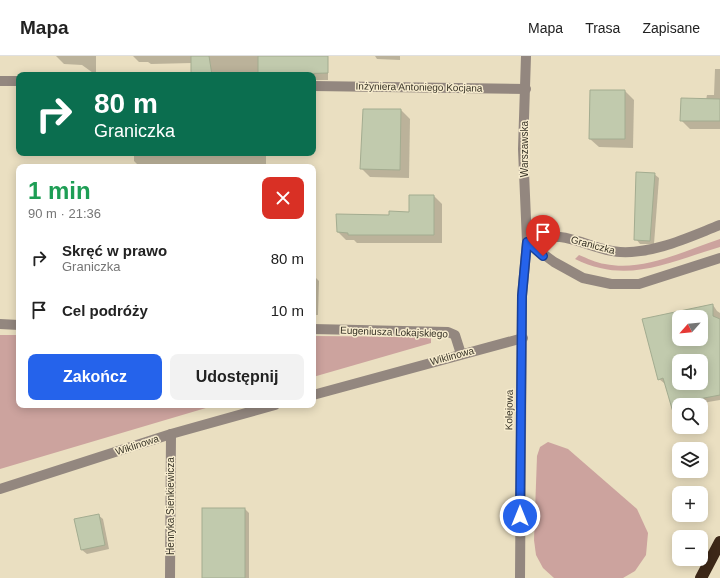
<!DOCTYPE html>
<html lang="pl">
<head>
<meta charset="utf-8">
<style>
	body { margin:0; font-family:Arial,sans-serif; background:#f2f2f2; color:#222; height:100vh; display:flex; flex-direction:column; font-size:15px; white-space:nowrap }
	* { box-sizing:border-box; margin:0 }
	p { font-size:13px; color:#767676 }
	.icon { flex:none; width:22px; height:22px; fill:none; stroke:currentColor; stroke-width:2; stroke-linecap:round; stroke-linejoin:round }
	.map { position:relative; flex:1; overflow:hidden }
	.sheet { position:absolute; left:16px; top:108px; width:300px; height:244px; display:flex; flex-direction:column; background:#fff; border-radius:8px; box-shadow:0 2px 10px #0003 }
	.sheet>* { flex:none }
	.top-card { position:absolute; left:16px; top:16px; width:300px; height:84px; border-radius:8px; box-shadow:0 2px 10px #0003; background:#0b6e4f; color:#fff; overflow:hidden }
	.needle { width:26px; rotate:243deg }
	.tools { position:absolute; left:672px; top:254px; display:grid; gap:8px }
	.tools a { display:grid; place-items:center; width:36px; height:36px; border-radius:8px; background:#fff; box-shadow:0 2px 10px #0003; font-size:20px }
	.pin { position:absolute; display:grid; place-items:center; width:34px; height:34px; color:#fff; margin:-41px -17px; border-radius:50% 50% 50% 0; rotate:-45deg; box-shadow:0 0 4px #0007 }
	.pin .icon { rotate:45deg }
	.me { position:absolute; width:44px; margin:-22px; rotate:0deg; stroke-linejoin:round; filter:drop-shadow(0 0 3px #0008) }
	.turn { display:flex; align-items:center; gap:14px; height:84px; padding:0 12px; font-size:18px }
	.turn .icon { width:52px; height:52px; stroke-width:2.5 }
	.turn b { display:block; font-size:28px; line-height:34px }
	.round { display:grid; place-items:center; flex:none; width:42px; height:42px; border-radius:8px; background:#f2f2f2 }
	.overview { display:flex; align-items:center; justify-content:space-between; height:68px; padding:0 12px }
	h1 { font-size:24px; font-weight:600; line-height:30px; color:#1e9e55 }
	.action { display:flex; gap:8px; margin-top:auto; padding:8px 12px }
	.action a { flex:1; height:46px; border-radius:8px; background:#2563eb; color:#fff; font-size:16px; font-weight:600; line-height:46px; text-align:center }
	.action a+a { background:#f2f2f2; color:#222 }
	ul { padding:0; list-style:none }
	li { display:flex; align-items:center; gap:12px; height:52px; padding:0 12px }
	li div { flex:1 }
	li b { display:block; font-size:15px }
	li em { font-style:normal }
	header { display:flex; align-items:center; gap:24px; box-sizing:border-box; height:56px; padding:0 20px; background:#fff; border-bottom:1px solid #e0e0e0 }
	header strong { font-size:19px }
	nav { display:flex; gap:22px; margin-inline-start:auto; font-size:14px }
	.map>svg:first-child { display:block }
	.green { fill:#cca39e }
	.shadow { fill:#0003; fill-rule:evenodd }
	.building { fill:#c1caad; stroke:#a3ac90; fill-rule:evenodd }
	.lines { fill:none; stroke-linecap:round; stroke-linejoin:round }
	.minor { stroke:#93877f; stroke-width:10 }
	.highway { stroke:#3d2818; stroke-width:12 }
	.route-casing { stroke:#184099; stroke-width:10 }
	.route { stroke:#2563eb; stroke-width:7 }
	.labels { text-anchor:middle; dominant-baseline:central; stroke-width:3; stroke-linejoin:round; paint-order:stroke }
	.street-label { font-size:10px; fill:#363226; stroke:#f7ecce }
</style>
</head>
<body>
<header>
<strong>Mapa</strong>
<nav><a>Mapa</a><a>Trasa</a><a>Zapisane</a></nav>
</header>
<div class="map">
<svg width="720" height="522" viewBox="0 0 720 522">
	<rect width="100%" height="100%" fill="#eadfc1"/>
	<g class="green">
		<path d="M 720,183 L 720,191 C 668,206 628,229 575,203 L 579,199 C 587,202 596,207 605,208 C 643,216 684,195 720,183 Z"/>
		<polygon points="0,279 19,279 19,349 216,349 0,413"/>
		<polygon points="313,280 431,281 431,287 313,321"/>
		<polygon points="548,386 568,393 637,453 648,477 646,499 635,515 623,522 554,522 543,512 536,499 534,484 537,400 540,391"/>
	</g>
	<g class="shadow">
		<polygon points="56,0 96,0 96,19 82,9 64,8"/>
		<polygon points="133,0 328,0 328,24 313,24 313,19 221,17 221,19 192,19 192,7 151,8 148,6 139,6"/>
		<polygon points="375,0 400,0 400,4 377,3"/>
		<polygon points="715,13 720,13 720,73 690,73 681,64 706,44 707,39 714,39"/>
		<polygon points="625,35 634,44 633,92 599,91 590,83"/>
		<polygon points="364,54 401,54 410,63 409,122 370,121 361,112"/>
		<polygon points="134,97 266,97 266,111 140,111 134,105"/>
		<polygon points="654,118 659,122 654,188 640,188 636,183"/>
		<polygon points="434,140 442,148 442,187 357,187 354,184 346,184 338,176 390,160 410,157"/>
		<polygon points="313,219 319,225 318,259 313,259"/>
		<path d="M 713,249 L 717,255 L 720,257 L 720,344 L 702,347 L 705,359 L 701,360 L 701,349 L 679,349 L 679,366 L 676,362 L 665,327 L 664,327 L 659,323 L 643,264 ZM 679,261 L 701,261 L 701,283 L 679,283 ZM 679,305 L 701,305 L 701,327 L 679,327 Z"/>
		<polygon points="245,453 249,457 249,522 203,522"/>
		<polygon points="98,459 103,463 109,493 87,498 82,494"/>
	</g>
	<g class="building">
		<polygon points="191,0 209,0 212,19 191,19"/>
		<polygon points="258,0 328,0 328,17 258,19"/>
		<polygon points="590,34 625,34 625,83 589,83"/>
		<polygon points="681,42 720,43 720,65 680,65"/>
		<polygon points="363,53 401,53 400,114 360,113"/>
		<polygon points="636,116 655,117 650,185 634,184"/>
		<polygon points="409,139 434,139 434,179 348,179 348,177 337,176 336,158 389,159 389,155 409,156"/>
		<path d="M 713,248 L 713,260 L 720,263 L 720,339 L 699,343 L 700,349 L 679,349 L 679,361 L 675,363 L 663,322 L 658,324 L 642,263 ZM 679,261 L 701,261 L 701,283 L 679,283 ZM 679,305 L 701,305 L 701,327 L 679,327 Z"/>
		<rect x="202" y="452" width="43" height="70"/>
		<polygon points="99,458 105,489 81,494 74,463"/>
	</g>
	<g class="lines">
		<g class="minor">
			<polyline points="0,25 19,25"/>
			<polyline points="313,30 526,33"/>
			<polyline points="527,186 554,206 583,222 611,228 639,228 720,202"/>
			<path d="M 527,186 C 537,184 549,180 560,181 C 580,183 599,195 620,196 C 654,198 689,181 720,169"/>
			<polyline points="0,268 19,269"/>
			<polyline points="313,273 448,276 455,279 461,298"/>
			<polyline points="313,339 523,282"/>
			<polyline points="0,433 171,378 275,349"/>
			<polyline points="170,522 171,378"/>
			<polyline points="520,522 522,240 527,186 523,93 526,0"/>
		</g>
		<polyline class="highway" points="701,522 720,486"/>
	</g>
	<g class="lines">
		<g class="route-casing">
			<polyline id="route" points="520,460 522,240 527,186 543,200"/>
		</g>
		<use href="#route" class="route"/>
	</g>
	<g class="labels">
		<g class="street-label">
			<text transform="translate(419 31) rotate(1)">Inżyniera Antoniego Kocjana</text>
			<text transform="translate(524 93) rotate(-90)">Warszawska</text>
			<text transform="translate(593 189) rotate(15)">Graniczka</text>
			<text transform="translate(394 276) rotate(2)">Eugeniusza Lokajskiego</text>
			<text transform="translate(452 300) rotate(-15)">Wiklinowa</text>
			<text transform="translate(509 354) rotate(-89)">Kolejowa</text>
			<text transform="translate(137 389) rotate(-18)">Wiklinowa</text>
			<text transform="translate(170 450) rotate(-90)">Henryka Sienkiewicza</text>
		</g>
	</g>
</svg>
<div class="tools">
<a><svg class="needle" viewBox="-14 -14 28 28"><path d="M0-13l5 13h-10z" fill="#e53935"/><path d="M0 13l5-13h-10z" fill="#767676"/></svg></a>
<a><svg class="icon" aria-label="sound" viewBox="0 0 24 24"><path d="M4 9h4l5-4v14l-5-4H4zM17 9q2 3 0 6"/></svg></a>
<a><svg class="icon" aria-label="search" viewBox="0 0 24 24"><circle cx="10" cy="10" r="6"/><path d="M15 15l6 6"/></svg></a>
<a><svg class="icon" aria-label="layers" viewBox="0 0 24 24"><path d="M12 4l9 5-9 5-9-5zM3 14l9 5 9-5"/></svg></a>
<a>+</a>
<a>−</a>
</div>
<div class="pin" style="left:543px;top:200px;background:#d93025"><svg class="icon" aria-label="arrive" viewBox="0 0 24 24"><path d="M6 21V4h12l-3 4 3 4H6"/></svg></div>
<svg class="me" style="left:520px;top:460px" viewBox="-20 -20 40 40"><circle r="17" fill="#2563eb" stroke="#fff" stroke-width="3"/><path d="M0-11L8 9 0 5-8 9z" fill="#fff"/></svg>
<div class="top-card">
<div class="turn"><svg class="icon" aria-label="right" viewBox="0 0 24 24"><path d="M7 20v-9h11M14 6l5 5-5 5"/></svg><div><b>80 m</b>Graniczka</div></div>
</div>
<section class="sheet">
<div class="overview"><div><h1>1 min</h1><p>90 m · 21:36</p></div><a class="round" style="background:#d93025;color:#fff"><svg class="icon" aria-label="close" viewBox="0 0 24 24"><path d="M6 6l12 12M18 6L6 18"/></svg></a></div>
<ul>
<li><svg class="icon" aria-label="right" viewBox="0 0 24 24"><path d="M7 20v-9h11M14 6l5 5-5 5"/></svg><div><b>Skręć w prawo</b><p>Graniczka</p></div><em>80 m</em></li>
<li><svg class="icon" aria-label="arrive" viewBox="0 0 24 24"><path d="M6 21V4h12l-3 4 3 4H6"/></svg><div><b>Cel podróży</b></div><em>10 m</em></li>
</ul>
<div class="action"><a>Zakończ</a><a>Udostępnij</a></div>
</section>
</div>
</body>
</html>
